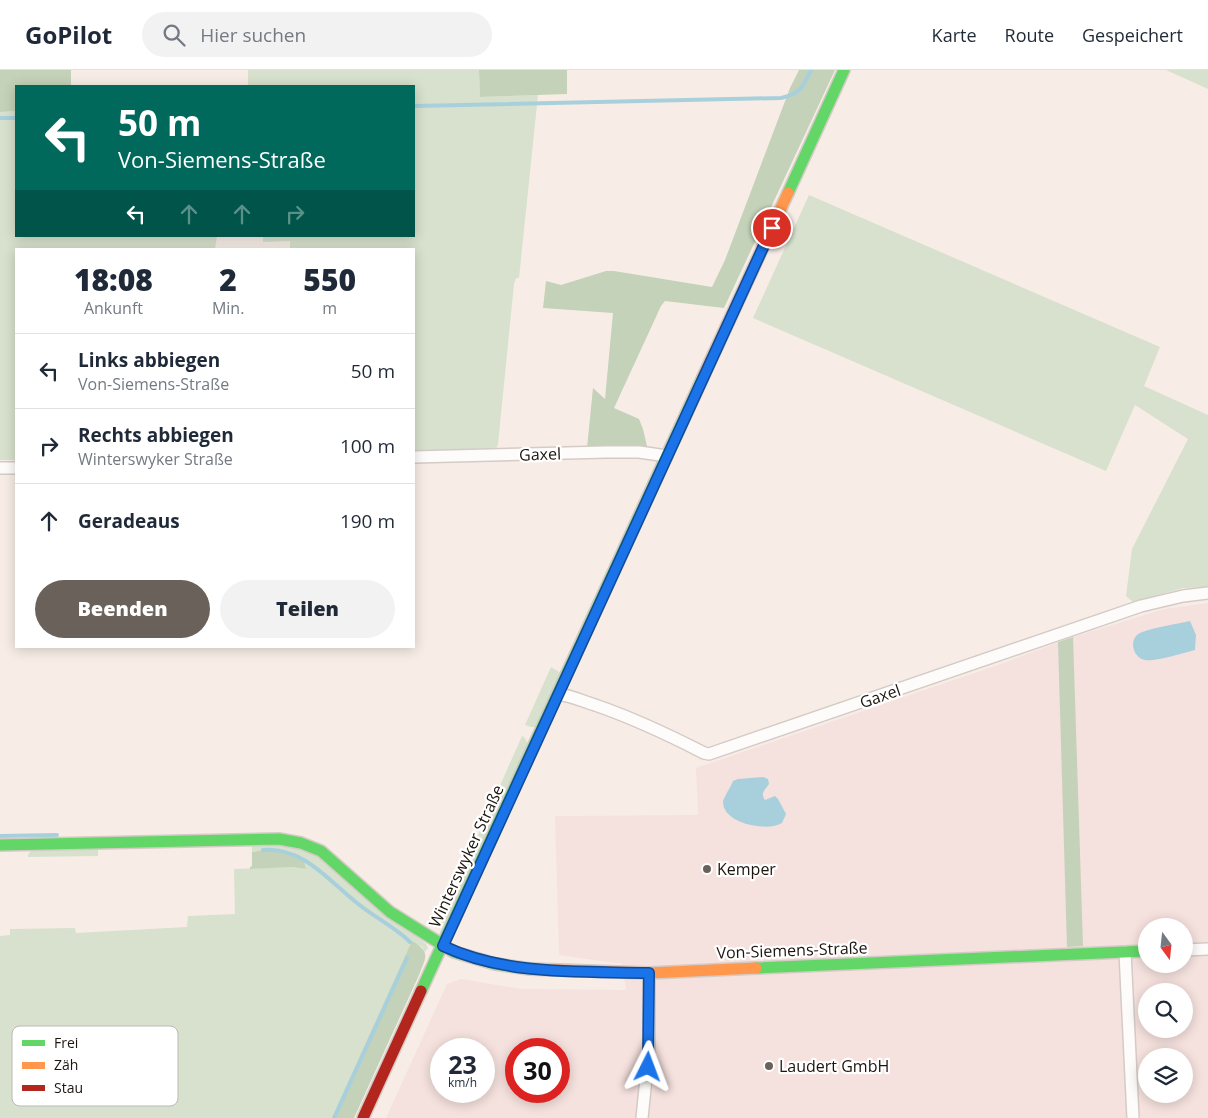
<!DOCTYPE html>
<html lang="de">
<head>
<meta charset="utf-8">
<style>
	body { margin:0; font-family:"Open Sans",sans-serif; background:#f2f2f3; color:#1f2937; height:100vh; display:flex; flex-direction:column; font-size:19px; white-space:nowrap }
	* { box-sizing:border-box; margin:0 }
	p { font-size:16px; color:#747a83 }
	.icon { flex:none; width:28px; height:28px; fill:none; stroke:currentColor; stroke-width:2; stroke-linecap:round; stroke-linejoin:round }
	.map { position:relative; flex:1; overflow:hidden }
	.details { position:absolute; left:15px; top:178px; width:400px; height:400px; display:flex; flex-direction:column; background:#fff; border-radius:0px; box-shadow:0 2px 12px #0003 }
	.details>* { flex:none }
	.guide { position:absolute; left:15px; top:15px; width:400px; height:152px; border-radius:0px; box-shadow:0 2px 12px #0003; background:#00695c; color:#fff; overflow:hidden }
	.needle { width:32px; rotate:165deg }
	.controls { position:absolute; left:1138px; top:848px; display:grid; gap:10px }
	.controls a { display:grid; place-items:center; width:55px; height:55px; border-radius:50%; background:#fff; box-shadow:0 2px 12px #0003; font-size:25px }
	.speed { position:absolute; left:430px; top:968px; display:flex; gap:10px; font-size:25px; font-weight:700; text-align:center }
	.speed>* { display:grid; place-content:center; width:65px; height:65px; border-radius:50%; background:#fff; box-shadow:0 2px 12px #0003; line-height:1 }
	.speed small { font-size:12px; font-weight:400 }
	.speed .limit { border:8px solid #d22; background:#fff; color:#111 }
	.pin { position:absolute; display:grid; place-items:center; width:42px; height:42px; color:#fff; margin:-21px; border:2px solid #fff; border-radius:50%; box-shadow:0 1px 5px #0007 }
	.me { position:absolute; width:55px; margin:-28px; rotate:3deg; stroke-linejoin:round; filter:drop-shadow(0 0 4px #0008) }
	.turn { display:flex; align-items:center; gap:18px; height:105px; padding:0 20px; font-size:22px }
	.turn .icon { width:65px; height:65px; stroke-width:2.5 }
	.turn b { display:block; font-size:35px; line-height:42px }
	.lanes { display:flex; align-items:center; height:48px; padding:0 20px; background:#0003; justify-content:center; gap:25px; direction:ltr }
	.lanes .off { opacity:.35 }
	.eta { display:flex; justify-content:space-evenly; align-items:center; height:85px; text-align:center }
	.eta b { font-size:30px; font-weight:800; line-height:35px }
	.primary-button { display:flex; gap:10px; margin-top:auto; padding:10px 20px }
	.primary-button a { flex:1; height:58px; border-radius:30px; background:#69615a; color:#fff; font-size:20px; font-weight:800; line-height:58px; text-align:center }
	.primary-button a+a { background:#f2f2f3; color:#1f2937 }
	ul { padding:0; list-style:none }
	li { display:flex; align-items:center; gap:15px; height:75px; padding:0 20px; border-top:1px solid #e0e1e3 }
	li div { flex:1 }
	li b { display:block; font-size:19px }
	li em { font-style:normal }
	header { display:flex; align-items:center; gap:30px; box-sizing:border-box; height:70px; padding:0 25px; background:#fff; border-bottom:1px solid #e0e1e3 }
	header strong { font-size:24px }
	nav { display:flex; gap:28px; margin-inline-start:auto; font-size:18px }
	.search { width:350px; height:45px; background:#f2f2f3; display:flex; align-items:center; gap:12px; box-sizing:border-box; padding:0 18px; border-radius:28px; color:#747a83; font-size:19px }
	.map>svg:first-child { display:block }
	.industrial { fill:#f5e1dd; fill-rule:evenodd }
	.green { fill:#d7e1cd }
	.forest { fill:#c3d2b8 }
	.water { fill:#a8d0dc }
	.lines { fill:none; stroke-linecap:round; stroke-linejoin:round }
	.stream { stroke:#a8d0dc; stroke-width:4 }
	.street-casing { stroke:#d4cbc6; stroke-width:14 }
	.fast-casing { stroke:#d4cbc6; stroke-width:14 }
	.slow-casing { stroke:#d4cbc6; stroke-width:14 }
	.jam-casing { stroke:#d4cbc6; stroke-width:14 }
	.street { stroke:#fefcfb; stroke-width:11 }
	.fast { stroke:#63d668; stroke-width:11 }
	.slow { stroke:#ff974d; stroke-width:11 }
	.jam { stroke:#b3261e; stroke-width:11 }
	.route-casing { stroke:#114b97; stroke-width:12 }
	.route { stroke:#1a73e8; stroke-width:9 }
	.poi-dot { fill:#69615a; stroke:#fff; stroke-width:2 }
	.labels { text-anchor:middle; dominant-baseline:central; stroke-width:4.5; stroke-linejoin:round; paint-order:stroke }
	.street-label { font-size:16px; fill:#1c150f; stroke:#fff }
	.poi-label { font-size:16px; fill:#1c150f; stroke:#fff; text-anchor:start }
	.key { fill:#fff; stroke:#bbb9b7; stroke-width:1 }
	.key-label { font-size:14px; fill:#1c150f }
</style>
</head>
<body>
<header>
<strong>GoPilot</strong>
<div class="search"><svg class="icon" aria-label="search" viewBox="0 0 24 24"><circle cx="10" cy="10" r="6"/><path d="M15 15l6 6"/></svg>Hier suchen</div>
<nav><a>Karte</a><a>Route</a><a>Gespeichert</a></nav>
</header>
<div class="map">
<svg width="1208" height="1048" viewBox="0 0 1208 1048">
	<rect width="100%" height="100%" fill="#f7ede6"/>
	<path class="industrial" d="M 1208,533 L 1208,1048 L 386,1048 L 447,914 L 461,909 L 521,919 L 626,920 L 622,894 L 559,885 L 555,746 L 698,745 L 696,698 L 995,596 L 1073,567 L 1164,539 ZM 1146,856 L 1184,856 L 1184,894 L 1146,894 ZM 1146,921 L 1184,921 L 1184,959 L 1146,959 ZM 441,979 L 484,979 L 484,1021 L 441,1021 ZM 516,979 L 559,979 L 559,1021 L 516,1021 ZM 1146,986 L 1184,986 L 1184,1024 L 1146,1024 Z"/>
	<g class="green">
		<polygon points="248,0 479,0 480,27 538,25 519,208 516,208 514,214 498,374 496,379 414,381 414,179 290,179 290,171 263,172 263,166 414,166 414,16 248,16"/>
		<polygon points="1166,0 1208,0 1208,19"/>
		<polygon points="16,41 16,166 217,166 215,179 16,179 16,390 0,390 0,42"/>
		<polygon points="809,125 1160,277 1144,316 1208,345 1208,517 1183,518 1133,532 1126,526 1132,479 1188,369 1135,335 1106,401 753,248"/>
		<polygon points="551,597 561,603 537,657 531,657 525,655"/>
		<polygon points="522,666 525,668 528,674 446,851 439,856 435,857 439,853"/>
		<path d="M 252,773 L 311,780 L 426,874 L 428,878 L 425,882 L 422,877 L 412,872 L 332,1048 L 0,1048 L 0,866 L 10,865 L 10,859 L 75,858 L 76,863 L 187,857 L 188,846 L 235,844 L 234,799 L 292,797 L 306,799 C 285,779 280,777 252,782 Z"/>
		<polygon points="98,778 98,786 28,787 28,785 32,779"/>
	</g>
	<g class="forest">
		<polygon points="0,0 71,0 71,16 16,16 16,41 0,42"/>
		<polygon points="479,0 567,0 567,24 480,27"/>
		<polygon points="799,0 835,0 724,238 665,231 661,236 614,338 639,349 643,359 647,376 587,378 593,318 605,329 613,243 543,238 546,211 561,215 606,201 614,201 712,217 725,190 790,18"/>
		<polygon points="1073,567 1083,876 1067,877 1058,572"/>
		<polygon points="270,779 290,783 303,789 306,799 292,797 250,799 250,797 252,796 252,782"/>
		<path d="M 412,871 C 431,882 426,887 419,905 L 354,1048 L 332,1048 Z"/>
	</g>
	<g class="water">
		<path d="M 1190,551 L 1196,565 L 1195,580 C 1183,583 1155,592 1145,590 C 1133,588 1128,569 1140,563 C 1151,558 1177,554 1190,551 Z"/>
		<path d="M 763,707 L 768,709 L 769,714 C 765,720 760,723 765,730 L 775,726 L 778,729 L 786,744 L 782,753 C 768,762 723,754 723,732 C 723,728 731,717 733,711 L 738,709 Z"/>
	</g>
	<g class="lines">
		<g class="stream">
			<path d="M 414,36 L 781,28 C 800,24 803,17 811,0"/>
			<polyline points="0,48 16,48"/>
			<polyline points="0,766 57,765"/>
			<path d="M 263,780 C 304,777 329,811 357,833 C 374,847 395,857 410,872"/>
			<polyline points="334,1048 407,888"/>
		</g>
		<g class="street-casing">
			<g id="street">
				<polyline points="414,387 606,382 639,382 667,386"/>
				<polyline points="0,398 16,398"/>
				<path d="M 558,624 C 572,626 582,631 595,635 C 633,648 669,665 704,683 L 709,684 L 1141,536 L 1183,526 L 1208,523"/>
				<polyline points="1184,880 1208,879"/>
				<polyline points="1125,882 1133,1048"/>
				<polyline points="642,1048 649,979 649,903"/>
			</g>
		</g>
		<g class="fast-casing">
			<g id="fast">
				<polyline points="788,123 844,0"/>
				<polyline points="0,775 279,769 301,773 321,781 390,842 454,882 495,894 530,899"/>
				<polyline points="756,898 1146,881"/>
				<polyline points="421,921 703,307"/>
			</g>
		</g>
		<g class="slow-casing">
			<g id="slow">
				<polyline points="703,307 788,123"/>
				<polyline points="530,899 649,903 756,898"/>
			</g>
		</g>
		<g class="jam-casing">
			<polyline id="jam" points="363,1048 421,921"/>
		</g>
		<use href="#street" class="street"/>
		<use href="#fast" class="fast"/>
		<use href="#slow" class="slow"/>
		<use href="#jam" class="jam"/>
	</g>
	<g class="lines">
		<g class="route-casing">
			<path id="route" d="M 648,997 L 649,903 C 580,901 507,906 443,876 L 772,158"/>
		</g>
		<use href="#route" class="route"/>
	</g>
	<g class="poi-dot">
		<circle cx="707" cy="799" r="5"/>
		<circle cx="769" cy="996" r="5"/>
	</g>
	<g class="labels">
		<g class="street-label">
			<text transform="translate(540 384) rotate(-2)">Gaxel</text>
			<text transform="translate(880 626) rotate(-19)">Gaxel</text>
			<text transform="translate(466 786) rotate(-65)">Winterswyker Straße</text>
			<text transform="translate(792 880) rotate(-2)">Von-Siemens-Straße</text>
		</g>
		<g class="poi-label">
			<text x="717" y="799">Kemper</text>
			<text x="779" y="996">Laudert GmbH</text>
		</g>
	</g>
	<rect x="12" y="956" width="166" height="80" rx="8" class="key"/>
	<rect x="22" y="970" width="23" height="6" fill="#63d668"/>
	<rect x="22" y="992" width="23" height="7" fill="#ff974d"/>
	<rect x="22" y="1015" width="23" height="6" fill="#b3261e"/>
	<g class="key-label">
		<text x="54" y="978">Frei</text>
		<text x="54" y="1000">Zäh</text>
		<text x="54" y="1023">Stau</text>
	</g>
</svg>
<div class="controls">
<a><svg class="needle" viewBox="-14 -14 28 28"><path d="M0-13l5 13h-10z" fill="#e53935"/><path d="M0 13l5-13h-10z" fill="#747a83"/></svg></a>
<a><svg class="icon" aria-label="search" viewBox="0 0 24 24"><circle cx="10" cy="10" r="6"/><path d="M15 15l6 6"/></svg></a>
<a><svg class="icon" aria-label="layers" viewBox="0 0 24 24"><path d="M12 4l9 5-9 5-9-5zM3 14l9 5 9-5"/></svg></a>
</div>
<div class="speed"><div>23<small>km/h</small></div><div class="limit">30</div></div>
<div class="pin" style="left:772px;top:158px;background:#d93025"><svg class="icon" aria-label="arrive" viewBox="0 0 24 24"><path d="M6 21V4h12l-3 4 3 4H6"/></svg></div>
<svg class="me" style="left:648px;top:997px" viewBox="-20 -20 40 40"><path d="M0-17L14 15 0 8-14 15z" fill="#1a73e8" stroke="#fff" stroke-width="4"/></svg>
<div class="guide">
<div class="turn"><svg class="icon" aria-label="left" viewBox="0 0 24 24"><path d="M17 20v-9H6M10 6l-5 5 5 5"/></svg><div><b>50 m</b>Von-Siemens-Straße</div></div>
<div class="lanes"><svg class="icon" aria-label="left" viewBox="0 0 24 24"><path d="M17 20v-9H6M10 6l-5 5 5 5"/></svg><svg class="icon off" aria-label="ahead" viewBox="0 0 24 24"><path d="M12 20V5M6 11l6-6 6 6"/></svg><svg class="icon off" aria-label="ahead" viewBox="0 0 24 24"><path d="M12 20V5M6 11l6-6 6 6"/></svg><svg class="icon off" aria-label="right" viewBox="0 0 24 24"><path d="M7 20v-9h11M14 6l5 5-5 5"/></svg></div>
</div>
<section class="details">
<div class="eta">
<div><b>18:08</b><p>Ankunft</p></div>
<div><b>2</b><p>Min.</p></div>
<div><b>550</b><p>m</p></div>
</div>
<ul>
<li><svg class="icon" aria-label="left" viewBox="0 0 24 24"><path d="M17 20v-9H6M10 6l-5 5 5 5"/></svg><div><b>Links abbiegen</b><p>Von-Siemens-Straße</p></div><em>50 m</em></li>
<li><svg class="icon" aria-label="right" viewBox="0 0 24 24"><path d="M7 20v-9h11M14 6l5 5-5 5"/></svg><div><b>Rechts abbiegen</b><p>Winterswyker Straße</p></div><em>100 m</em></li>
<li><svg class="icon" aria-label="ahead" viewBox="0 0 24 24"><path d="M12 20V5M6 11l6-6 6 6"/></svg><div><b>Geradeaus</b></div><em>190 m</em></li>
</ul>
<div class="primary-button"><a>Beenden</a><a>Teilen</a></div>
</section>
</div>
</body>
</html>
